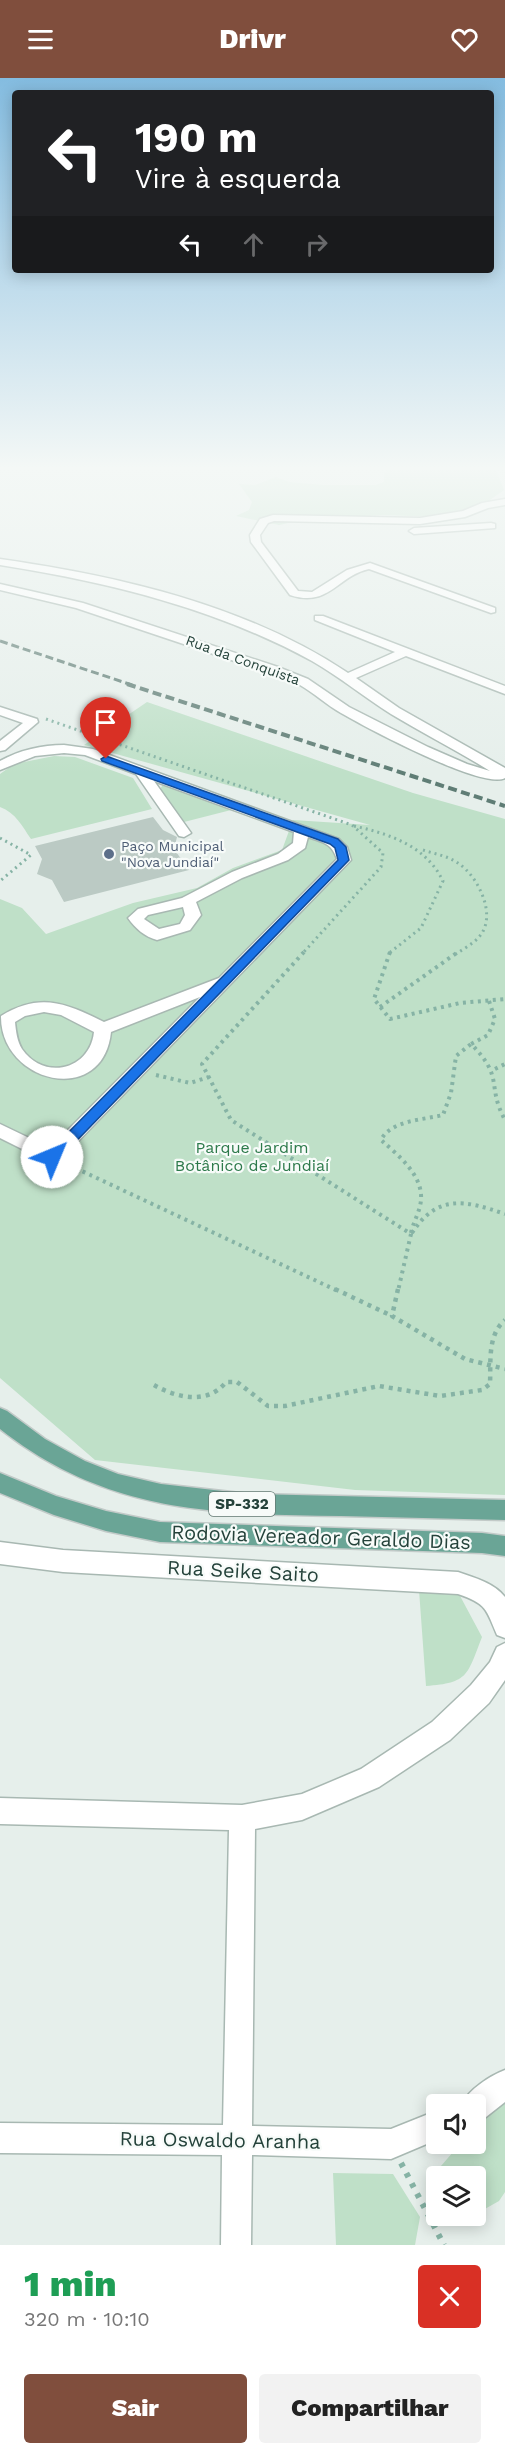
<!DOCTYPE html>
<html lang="pt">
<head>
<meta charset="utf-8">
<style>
	body { margin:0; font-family:"Work Sans",sans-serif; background:#f2f2f2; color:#222; height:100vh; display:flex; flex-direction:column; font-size:22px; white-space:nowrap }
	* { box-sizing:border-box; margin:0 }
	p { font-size:20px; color:#767676 }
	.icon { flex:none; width:33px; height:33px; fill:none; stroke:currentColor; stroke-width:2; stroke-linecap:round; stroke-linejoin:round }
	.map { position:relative; height:2167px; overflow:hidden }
	.sheet { display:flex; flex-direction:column; background:#fff; flex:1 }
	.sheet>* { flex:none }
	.top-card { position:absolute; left:12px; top:12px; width:482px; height:183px; border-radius:6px; box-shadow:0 3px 15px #0003; background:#202124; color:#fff; overflow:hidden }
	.controls { position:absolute; left:426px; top:2016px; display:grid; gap:12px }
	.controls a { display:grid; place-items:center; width:60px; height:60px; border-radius:6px; background:#fff; box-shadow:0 3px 15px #0003; font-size:30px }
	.pin { position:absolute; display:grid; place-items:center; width:51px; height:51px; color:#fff; margin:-62px -26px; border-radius:50% 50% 50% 0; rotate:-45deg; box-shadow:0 0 6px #0007 }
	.pin .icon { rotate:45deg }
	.me { position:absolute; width:66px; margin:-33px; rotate:45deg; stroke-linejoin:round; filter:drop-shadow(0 0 4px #0008) }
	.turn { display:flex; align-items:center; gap:21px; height:126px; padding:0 24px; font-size:27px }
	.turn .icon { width:78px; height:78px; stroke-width:2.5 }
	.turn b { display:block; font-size:42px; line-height:51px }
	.lanes { display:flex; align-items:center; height:57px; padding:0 24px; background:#0003; justify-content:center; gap:30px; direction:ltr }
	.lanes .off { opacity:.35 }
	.round { display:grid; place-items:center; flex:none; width:63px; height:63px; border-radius:6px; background:#f2f2f2 }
	.summary { display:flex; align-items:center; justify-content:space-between; height:102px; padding:0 24px }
	h1 { font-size:36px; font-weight:800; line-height:45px; color:#1e9e55 }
	.cta { display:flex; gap:12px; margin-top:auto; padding:12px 24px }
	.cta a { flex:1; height:69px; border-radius:6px; background:#804e3d; color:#fff; font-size:24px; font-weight:800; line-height:69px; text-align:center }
	.cta a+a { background:#f2f2f2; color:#222 }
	header { display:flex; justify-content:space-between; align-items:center; height:78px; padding:0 24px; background:#804e3d; color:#fff; font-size:27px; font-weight:800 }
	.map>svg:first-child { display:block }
	.green { fill:#bfe0c8 }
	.building { fill:#bbcac4 }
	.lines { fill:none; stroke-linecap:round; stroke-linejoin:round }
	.minor-casing { stroke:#a8b8b2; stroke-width:3 }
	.major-casing { stroke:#c2cac8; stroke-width:3 }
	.path-far3 { stroke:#86b3a5; stroke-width:3; stroke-dasharray:2 4; stroke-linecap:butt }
	.path-far2 { stroke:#86b3a5; stroke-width:4; stroke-dasharray:3 4.5; stroke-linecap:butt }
	.path-far1 { stroke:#86b3a5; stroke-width:4.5; stroke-dasharray:4 5; stroke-linecap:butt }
	.path { stroke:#86b3a5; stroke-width:6; stroke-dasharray:4.5 7; stroke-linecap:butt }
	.minor { fill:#fff; fill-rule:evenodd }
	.major { fill:#6aa596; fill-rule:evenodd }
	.rail-far1 { stroke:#5f7d75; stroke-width:3; stroke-dasharray:8 4; stroke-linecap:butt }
	.rail { stroke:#5f7d75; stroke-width:4; stroke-dasharray:9 4.5; stroke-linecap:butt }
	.route { fill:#1a73e8; stroke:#114b97; stroke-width:1.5 }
	.service-dot { fill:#5c6f8a; stroke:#f7fbf9; stroke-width:2 }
	.labels { text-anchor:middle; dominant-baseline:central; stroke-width:4.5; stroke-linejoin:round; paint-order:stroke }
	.far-street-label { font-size:14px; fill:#24423a; stroke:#f7fbf9 }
	.far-service-label { font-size:14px; fill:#4e5e75; stroke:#f7fbf9; text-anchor:start }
	.shield { fill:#f7fbf9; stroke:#637a73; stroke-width:1.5 }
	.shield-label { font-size:15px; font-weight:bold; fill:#24423a }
	.park-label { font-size:16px; fill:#2d7a4b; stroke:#f7fbf9 }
	.near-street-label { font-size:20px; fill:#24423a; stroke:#f7fbf9 }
</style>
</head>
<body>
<header><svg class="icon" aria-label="menu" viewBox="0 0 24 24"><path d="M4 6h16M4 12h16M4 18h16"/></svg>Drivr<svg class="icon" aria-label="heart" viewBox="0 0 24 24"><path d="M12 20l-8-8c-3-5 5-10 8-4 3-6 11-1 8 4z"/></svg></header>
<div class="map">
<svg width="505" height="2167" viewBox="0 0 505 2167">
	<rect width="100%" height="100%" fill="#e6efeb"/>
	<g class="green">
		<polygon points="389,392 496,392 504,412 483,427 466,436 436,439 383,437 307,441 279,447 236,438 249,432 252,424 239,406 255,407 276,399 289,404 323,407 376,407 384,404 384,395"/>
		<polygon points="147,624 413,715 505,741 505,1417 355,1412 95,1382 0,1300 0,821 22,830 46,856 133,825 197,810 233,790 282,772 293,742 370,747 84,667"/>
		<path d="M 54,678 L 75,679 L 133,700 L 152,731 L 31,761 C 22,748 16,735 0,729 L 0,696 L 14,686 Z"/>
		<polygon points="165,704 235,731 184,744 160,711"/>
		<path d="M 419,1512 L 459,1516 L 482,1559 C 467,1597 469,1605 426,1608 Z"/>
		<polygon points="505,2022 505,2114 499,2123 476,2136 476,2098 442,2098 441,2088 460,2066 476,2066 476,2048"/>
		<polygon points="333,2095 393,2096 420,2139 415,2167 336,2167"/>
	</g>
	<polygon class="building" points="153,739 163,752 177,759 174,771 189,792 64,824 52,802 37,796 42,781 35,768"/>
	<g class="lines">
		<g class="minor-casing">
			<g id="minor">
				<path d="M 505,421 L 505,427 L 488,430 L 465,439 L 420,446 L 274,443 L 268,445 L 260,457 L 261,464 L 298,513 L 312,514 L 347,492 L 370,485 L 495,530 L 495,534 L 491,535 L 369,491 C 337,498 329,530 290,517 L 251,464 L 250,457 L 260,441 L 273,437 L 420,440 L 463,433 L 482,425 Z"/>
				<polygon points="491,445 495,446 495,450 414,456 409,453 414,450"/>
				<path d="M 0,481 C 119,498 246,527 348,595 L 395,574 L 315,542 L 315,538 L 323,538 L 505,608 L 505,616 L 406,578 L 356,600 L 399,630 L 505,690 L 505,700 C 483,712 367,650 341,635 C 327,627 314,615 300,607 C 290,602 279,599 270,595 L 76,530 L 0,512 L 0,506 L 83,525 L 278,589 L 308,601 L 349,629 L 428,669 L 467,686 L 490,693 C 458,673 424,656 391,636 C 364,619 340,599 312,583 C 215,530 108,504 0,487 Z"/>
				<polygon points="0,629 37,641 38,644 5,672 0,673 0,663 23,645 0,637"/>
				<path d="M 64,667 L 93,671 L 339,761 L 347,769 L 351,782 L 58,1084 L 52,1086 L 0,1060 L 0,1046 L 50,1070 L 200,919 L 111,954 C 103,1030 0,1005 1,938 C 40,914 66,925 104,944 L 219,900 L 337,781 C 331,764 323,765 308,759 L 305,770 L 288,782 L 242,800 L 196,824 L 201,837 L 190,852 L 157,862 C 145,859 135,850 128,840 L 138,831 L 182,820 L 232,794 L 278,776 L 293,765 L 294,754 L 154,703 L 191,755 L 184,759 L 179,758 L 136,696 L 85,677 L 64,675 L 35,678 L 0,692 L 0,683 C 20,672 42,667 64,667 ZM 183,829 L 185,837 L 180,846 L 159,851 L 144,841 L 148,837 ZM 44,934 L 61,937 L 94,954 C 90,992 44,1003 22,971 C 17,963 16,954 15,944 L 25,938 Z"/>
				<path d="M 0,1464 L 63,1472 L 458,1494 C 475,1500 494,1505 505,1519 L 505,1560 L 497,1557 C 486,1531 487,1526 458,1516 L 63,1494 L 0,1486 Z"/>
				<polygon points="505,1565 505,1602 489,1625 450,1662 379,1709 302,1742 255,1751 252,2048 391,2051 436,2033 436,2062 391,2081 252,2077 251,2167 221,2167 222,2077 0,2075 0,2045 223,2047 229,1752 0,1746 0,1720 242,1727 302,1716 361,1691 432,1644 471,1607 490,1584 497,1569"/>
				<path d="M 505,1992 L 505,2024 L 486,2039 L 476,2043 L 476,2026 L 462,2026 C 469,2011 490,1998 505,1992 Z"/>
			</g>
		</g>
		<g class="major-casing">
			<g id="major">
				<path d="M 0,1330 L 7,1333 L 45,1361 L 85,1383 L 118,1396 L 161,1406 L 249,1416 L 505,1422 L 505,1442 C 450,1441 396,1439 341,1438 C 212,1436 107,1435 0,1351 Z"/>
				<polygon points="0,1395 56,1418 106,1433 160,1444 482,1455 505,1458 505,1478 482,1475 160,1464 106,1453 54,1437 0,1415"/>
			</g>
		</g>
		<g class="path-far3">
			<polyline points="46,641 352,747 383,775 381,789 302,876"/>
			<path d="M 354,748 C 390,756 426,768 443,803 L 421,850 L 388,876"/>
			<polyline points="0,760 31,777 0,803"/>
			<path d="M 423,772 C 435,776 448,778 458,785 C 478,798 498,838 479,859 C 473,866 463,871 456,876"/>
		</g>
		<g class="path-far2">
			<polyline points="304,874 202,986 231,1042 411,1156 398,1213"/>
			<polyline points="390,874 374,921 390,941 460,925 505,921"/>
			<path d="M 489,923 L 495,941 L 488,957 L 471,966 C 505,1000 486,1007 505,1042"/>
			<polyline points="380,929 458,874"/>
			<polyline points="495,991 505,986"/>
			<polyline points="156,997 190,1005 209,999"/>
			<polyline points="69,1087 338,1213"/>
			<path d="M 411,1155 C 413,1145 418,1137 420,1128 C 427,1100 399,1078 381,1062 C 391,1042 423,1042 443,1037 L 451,1015 L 456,978 L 471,966"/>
			<path d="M 412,1155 C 437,1116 465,1122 505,1136"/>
		</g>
		<g class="path-far1">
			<polyline points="335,1211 392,1238"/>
			<polyline points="398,1211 392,1238 465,1281 505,1291"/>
			<path d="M 154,1307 C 177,1320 208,1327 226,1304 L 237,1304 L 268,1328 L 285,1328 L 379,1308 L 440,1318 L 482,1312 L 490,1306 C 491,1285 487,1257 505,1242"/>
		</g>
		<polyline class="path" points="401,2085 444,2167"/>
		<use href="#minor" class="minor"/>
		<use href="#major" class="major"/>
		<polyline class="rail-far1" points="0,563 132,607"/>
		<polyline class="rail" points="127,606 505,728"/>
	</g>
	<linearGradient id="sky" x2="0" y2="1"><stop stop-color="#84bce0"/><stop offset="0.56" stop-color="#f4f8f6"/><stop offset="1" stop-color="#f4f8f6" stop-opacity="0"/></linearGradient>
	<rect width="505" height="696" fill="url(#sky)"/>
	<polygon class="route" points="106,678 338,761 346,769 349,782 57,1083 47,1083 45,1079 47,1076 338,782 335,770 330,766 102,683 101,681"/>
	<circle class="service-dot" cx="109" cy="776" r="6"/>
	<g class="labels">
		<g class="far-street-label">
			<text transform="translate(243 582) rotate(20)">Rua da Conquista</text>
		</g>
		<g class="far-service-label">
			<text x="121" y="768">Paço Municipal<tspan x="121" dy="16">"Nova Jundiaí"</tspan></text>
		</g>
		<rect class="shield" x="209" y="1414" width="66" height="24" rx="4.5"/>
		<g class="shield-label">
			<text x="242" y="1426">SP-332</text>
		</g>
		<g class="park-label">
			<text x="252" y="1069">Parque Jardim<tspan x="252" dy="18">Botânico de Jundiaí</tspan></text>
		</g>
		<g class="near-street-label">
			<text transform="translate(321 1459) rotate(2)">Rodovia Vereador Geraldo Dias</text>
			<text transform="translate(243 1493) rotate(3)">Rua Seike Saito</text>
			<text transform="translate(220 2062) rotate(1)">Rua Oswaldo Aranha</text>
		</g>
	</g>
</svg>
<div class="controls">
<a><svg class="icon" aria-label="sound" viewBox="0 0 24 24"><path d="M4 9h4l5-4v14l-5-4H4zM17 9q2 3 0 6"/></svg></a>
<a><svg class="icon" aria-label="layers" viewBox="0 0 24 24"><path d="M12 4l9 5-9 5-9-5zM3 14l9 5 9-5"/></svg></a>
</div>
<div class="pin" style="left:106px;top:681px;background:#d93025"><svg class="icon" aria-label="arrive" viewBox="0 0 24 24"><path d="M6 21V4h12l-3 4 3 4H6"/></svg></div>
<svg class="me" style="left:52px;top:1079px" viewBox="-20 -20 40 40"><circle r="19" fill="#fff"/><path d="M0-13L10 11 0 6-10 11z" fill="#1a73e8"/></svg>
<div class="top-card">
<div class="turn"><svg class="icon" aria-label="left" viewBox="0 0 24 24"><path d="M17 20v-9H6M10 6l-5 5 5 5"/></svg><div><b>190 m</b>Vire à esquerda</div></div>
<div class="lanes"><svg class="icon" aria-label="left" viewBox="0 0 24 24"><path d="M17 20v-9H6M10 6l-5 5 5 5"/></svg><svg class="icon off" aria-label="ahead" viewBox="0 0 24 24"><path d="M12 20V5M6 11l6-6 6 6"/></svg><svg class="icon off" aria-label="right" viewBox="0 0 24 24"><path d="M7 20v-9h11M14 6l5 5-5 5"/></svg></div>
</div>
</div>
<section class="sheet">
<div class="summary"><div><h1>1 min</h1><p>320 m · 10:10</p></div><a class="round" style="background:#d93025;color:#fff"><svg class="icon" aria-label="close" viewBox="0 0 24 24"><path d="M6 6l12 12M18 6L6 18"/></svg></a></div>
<div class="cta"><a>Sair</a><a>Compartilhar</a></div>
</section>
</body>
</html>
